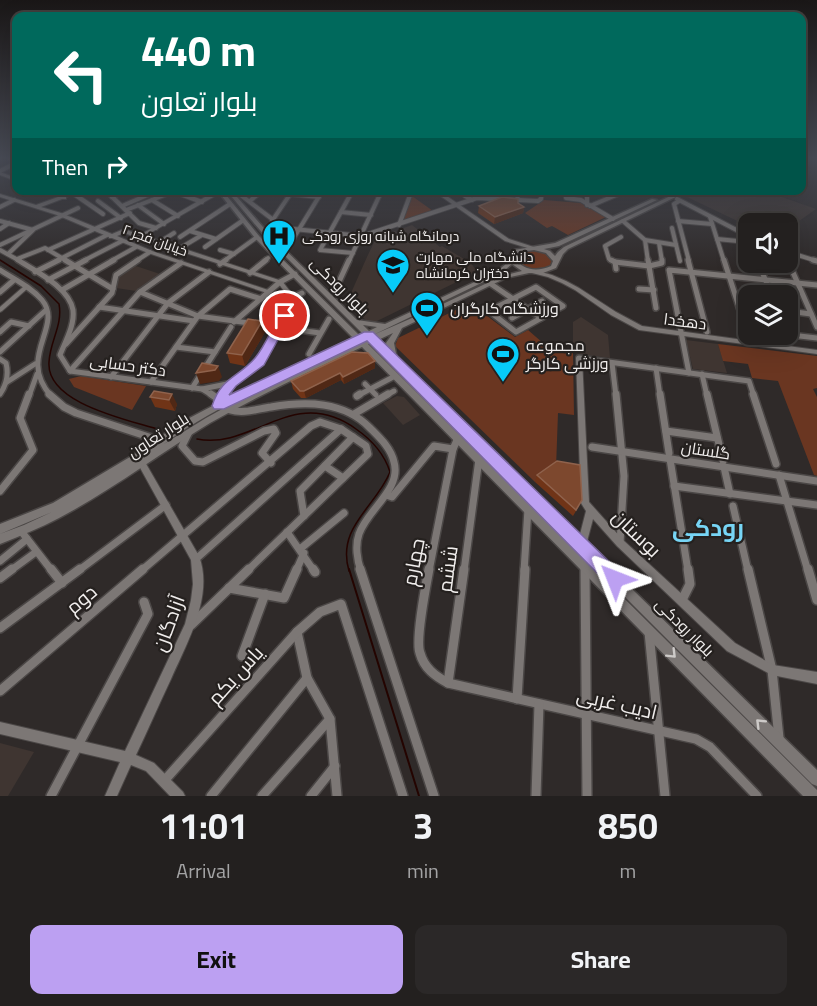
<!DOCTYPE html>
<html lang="en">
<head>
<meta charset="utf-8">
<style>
	body { margin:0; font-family:Georgia,Cairo,serif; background:#2b2828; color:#f1f3f6; height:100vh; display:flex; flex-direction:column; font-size:22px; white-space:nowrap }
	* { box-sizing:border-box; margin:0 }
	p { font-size:20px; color:#a3a3a4 }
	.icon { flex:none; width:33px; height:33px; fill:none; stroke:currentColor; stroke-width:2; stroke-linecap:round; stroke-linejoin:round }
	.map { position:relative; height:796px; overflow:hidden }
	.drawer { display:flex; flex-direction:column; background:#23201f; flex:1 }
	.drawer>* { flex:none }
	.guide { position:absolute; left:12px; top:12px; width:794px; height:183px; border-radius:12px; box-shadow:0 6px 24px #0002,0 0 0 2px #403e3d; background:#00695c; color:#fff; overflow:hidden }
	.buttons { position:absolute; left:738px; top:213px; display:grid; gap:12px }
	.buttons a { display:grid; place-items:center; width:60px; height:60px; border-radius:12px; background:#23201f; box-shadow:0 6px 24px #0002,0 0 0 2px #403e3d; font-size:30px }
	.pin { position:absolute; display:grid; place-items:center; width:51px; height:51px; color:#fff; margin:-26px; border:3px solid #fff; border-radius:50%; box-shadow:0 2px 6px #0007 }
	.me { position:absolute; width:66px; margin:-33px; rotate:315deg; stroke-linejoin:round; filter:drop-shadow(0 0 4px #0008) }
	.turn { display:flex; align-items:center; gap:21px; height:126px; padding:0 30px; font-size:27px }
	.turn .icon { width:78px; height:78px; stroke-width:2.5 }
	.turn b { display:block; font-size:42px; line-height:51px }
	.then { display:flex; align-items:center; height:57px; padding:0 30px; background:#0003; gap:12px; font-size:22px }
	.eta { display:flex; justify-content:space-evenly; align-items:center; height:102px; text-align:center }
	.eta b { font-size:36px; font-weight:700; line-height:42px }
	.action { display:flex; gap:12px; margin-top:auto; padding:12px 30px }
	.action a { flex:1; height:69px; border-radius:12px; background:#bca0f2; color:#111; font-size:24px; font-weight:700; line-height:69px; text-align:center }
	.action a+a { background:#2b2828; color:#f1f3f6 }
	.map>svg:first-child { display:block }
	.built { fill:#3f3531 }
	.green { fill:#6a3621 }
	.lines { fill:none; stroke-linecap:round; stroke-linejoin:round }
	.stream-far1 { stroke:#240400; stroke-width:1.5 }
	.stream { stroke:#240400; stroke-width:2 }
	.minor-far3-casing { stroke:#4b4746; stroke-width:6 }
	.minor-far2-casing { stroke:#4b4746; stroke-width:8 }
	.minor-far1-casing { stroke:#4b4746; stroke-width:10 }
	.minor-casing { stroke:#4b4746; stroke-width:12 }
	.tertiary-casing { stroke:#4b4746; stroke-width:2 }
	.secondary-casing { stroke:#4b4746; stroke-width:3 }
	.minor-far3 { stroke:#7c7775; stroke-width:4 }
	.minor-far2 { stroke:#7c7775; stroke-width:5 }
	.minor-far1 { stroke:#7c7775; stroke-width:7 }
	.minor { stroke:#7c7775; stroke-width:9 }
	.tertiary { fill:#7c7775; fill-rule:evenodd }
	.secondary { fill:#7c7775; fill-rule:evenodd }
	.wall { fill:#703417 }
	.shaded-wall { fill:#502815 }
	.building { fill:#7d482e; stroke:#8f624c; stroke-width:1.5 }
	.oneway { stroke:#cdcac8 }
	.route { fill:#bca0f2; stroke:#7a689d; stroke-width:1.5 }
	.labels { text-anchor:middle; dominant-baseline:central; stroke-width:4.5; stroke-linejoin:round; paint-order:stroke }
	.far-poi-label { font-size:14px; fill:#f0edec; stroke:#25211f; text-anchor:start }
	.far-street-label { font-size:14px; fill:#f0edec; stroke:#25211f }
	.street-label { font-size:16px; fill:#f0edec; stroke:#25211f }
	.poi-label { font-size:16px; fill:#f0edec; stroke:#25211f; text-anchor:start }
	.near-street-label { font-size:20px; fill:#f0edec; stroke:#25211f }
	.near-quarter-label { font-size:24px; font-weight:bold; fill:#77d5f5; stroke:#25211f }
</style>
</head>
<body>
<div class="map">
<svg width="817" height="796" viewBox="0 0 817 796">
	<rect width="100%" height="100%" fill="#2f2a29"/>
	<g class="built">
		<polygon points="702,191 765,191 816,209 788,229 788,224 748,224 748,226 687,197"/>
		<polygon points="412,225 440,247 442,246 471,263 477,272 375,322 368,322 347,302 367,257 378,234 385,235 395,231 411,244 414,243 398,230"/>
		<polygon points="133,265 160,274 136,291 116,288 118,275"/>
		<polygon points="581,317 608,335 610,358 573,353 573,322"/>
		<polygon points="686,340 718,344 727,373 693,369"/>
		<polygon points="397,396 404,397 420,415 403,425 383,403"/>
		<polygon points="0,743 34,752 8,796 0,796"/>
	</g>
	<g class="green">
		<polygon points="412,196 433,211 402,222"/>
		<polygon points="544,200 581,203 606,217 568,235 552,226 547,228 525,213"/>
		<path d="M 535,250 L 548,254 L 553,260 L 550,267 C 538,271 528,271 518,262 L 518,254 L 526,250 Z"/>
		<polygon points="470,303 515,337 528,330 551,350 573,353 574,415 558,413 556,468 535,482 395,346 398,338"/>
		<polygon points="718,344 817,356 817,388 813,389 817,397 817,476 814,475 778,381 752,378 748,364 723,361"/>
		<polygon points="81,376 146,386 132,410 74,387 69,379"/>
	</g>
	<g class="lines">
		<g class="stream-far1">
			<path d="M 0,260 L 41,286 L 59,304 C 63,325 50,341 49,362 C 46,404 130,420 160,430"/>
			<path d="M 197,439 C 254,450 293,384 356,429 C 372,440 384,453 390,472 C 376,507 336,527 349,571"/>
		</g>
		<polyline class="stream" points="349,569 419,796"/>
		<g class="minor-far3-casing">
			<g id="minor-far3">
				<polyline points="9,158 16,161"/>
				<polyline points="0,171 16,163"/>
				<polyline points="105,190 139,223 156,228"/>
				<polyline points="234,190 284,228 362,236 477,198 538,201 541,199 542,190"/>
				<polyline points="353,190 320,250 353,253"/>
				<polyline points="462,190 465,196 472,200"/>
				<polyline points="566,190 566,198 581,200 613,219"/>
				<polyline points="587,190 587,205"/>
				<polyline points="172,191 202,202"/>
				<polyline points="174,191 152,200 178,216"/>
				<polyline points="74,194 103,214"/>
				<polyline points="290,194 319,197"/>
				<polyline points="112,197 126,190"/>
				<polyline points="677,199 748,236"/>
				<polyline points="251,200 263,190"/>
				<polyline points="517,200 519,190"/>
				<polyline points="98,201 121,218"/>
				<polyline points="679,201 674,204 689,261"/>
				<polyline points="138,205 164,224"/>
				<polyline points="122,206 159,190"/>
				<polyline points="590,206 628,190"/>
				<polyline points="0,207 14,200"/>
				<polyline points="126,210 152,200"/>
				<polyline points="341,212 371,215"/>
				<polyline points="710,217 724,261"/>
				<polyline points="0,221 33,230 8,254"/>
				<polyline points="272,221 293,190"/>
				<polyline points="623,221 645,240 648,261"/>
				<polyline points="678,221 712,224"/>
				<polyline points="399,225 412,190"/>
				<polyline points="672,228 680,261"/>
				<polyline points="0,229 9,223"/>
				<polyline points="190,231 216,239"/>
				<polyline points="180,237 230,204"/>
				<polyline points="717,239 748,242"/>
				<polyline points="645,240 676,245"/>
				<polyline points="158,243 174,233"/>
				<polyline points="659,243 662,261"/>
				<polyline points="290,244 323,190"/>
				<polyline points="0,245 78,208"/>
				<polyline points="205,247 242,221"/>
				<polyline points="0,250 20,261"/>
				<polyline points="48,250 130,213"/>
				<polyline points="177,250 202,235"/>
				<polyline points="220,250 234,254"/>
				<polyline points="788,252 817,261"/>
				<polyline points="17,259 45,248 67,261"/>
				<polyline points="56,261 107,235"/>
				<polyline points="83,261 122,241"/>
				<polyline points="111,261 136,247"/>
				<polyline points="136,261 150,252"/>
				<polyline points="224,261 257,237"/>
				<polyline points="264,261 268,258"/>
				<polyline points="349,261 382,190"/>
				<polyline points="614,261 609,259 605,246 621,237"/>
			</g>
		</g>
		<g class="minor-far2-casing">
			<g id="minor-far2">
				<path d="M 18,260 C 35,271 69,287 73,310 C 75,325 65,342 60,355 L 70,371 L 202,389"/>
				<polyline points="65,260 113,289"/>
				<polyline points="611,260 615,262 616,269"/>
				<polyline points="648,260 656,308"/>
				<polyline points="688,260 707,332"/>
				<polyline points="724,260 746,329"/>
				<polyline points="813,260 817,261"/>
				<polyline points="788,261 817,327"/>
				<polyline points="615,262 649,266 662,263 662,260"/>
				<polyline points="758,262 772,296"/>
				<polyline points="220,264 226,260"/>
				<path d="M 0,270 C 14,279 31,287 42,300 C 64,327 16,356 51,396"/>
				<polyline points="35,272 59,260"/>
				<polyline points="250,273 266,260"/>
				<polyline points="48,280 86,260"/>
				<polyline points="491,284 541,318"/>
				<polyline points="337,286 349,260"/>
				<polygon points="536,287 563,306 516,332 489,311"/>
				<polyline points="639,289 654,290"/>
				<polyline points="62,290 114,260"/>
				<polyline points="0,292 14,280"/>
				<polyline points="140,292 198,316 320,333"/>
				<polyline points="291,298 302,293"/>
				<polyline points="99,307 194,321"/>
				<polyline points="788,311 811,314"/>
				<polyline points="512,318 542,301"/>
				<polyline points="234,322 280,282 295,274"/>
				<polyline points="0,332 11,322 29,326"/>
				<polyline points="791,335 817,338"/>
				<polyline points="66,344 112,293 116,275 138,260"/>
				<polyline points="176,347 215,352"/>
				<polyline points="0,352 46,310"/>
				<polyline points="309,354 329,319"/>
				<polyline points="579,358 749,381 754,396"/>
				<path d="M 0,359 L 6,363 C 9,375 7,384 0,394"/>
				<polyline points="612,363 616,396"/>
				<polyline points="656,368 660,396"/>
				<polyline points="70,371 140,292 181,263"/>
				<polyline points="689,373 669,270 817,285"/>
				<polyline points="702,374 707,396"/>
				<polyline points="111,377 168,303 209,272"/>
				<polyline points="7,382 35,364"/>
				<polyline points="151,382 198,316 230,289 261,299"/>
				<polyline points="365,384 376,395"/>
				<polyline points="192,388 231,327"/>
				<polyline points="29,396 37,374"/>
				<polyline points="213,396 202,389 232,383"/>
				<polyline points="357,396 395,376"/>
				<polyline points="385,396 394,391"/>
			</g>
		</g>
		<g class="minor-far1-casing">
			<g id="minor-far1">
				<polyline points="49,394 64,407 76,413 161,441"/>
				<polyline points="211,394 221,401"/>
				<polyline points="616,394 624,476 620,543"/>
				<polyline points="660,394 669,453"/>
				<polyline points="707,394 723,461"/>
				<polyline points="753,394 776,464"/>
				<polyline points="357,396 360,394"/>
				<path d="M 230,410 C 244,414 257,409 271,407 C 306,401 344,401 370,428 C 380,438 391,448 394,462 C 402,489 367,510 359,534 C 355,545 357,560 361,571"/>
				<polyline points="354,414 388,394"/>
				<polyline points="666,431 717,438"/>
				<polyline points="188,434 182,446 195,461 203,462 264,431 274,429 276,433 262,453 271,463"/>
				<polyline points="592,447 817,481"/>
				<polyline points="670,459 688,571"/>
				<polyline points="325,466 343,478"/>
				<polyline points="724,467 730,494"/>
				<polyline points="779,475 808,571"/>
				<polyline points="674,486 817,505"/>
				<polyline points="0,491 33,450 20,418 29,394"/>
				<polyline points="386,495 392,497 434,446 453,449"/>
				<polyline points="733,506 748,571"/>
				<polyline points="304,516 300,491 353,437"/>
				<polyline points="21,531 52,571"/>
				<polyline points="287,532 314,571"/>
				<polyline points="300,549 344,513"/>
				<polyline points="196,559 341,429"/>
				<polyline points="0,561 27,539"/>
				<polyline points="585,567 585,571"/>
				<polyline points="10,571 36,552"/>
				<polyline points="78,571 166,505"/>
				<polyline points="141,571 311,426 320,422 341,429 366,446 368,454 247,571"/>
				<polyline points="296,571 304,553"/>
				<polyline points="429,571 453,449 458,438"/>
				<polyline points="464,571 479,459"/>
				<polyline points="524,571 528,509"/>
			</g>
		</g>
		<g class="minor-casing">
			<g id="minor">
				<polyline points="51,569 62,583"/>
				<polyline points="313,569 315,572"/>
				<polyline points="360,569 434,796"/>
				<path d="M 429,569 C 426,585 415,640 420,653 C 424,668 435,676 448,683 L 696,739 L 710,747 L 757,796"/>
				<polyline points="585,569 587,796"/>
				<polyline points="748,569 772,670 779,738"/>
				<polyline points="808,569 817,600"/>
				<polyline points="0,578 12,569"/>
				<polyline points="229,588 284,598 297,569"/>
				<polyline points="682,600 690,584 688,569"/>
				<polyline points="191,625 249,569"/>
				<polyline points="0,628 80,569"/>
				<polyline points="297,632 307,678 330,719 337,796"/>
				<polyline points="649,632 665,796"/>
				<polyline points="242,656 265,594"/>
				<polyline points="448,683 464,569"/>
				<polyline points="0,691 143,569"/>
				<polyline points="517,699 525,569"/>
				<polyline points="164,781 297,632 320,612 341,604 403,796"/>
				<polyline points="51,796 148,614 144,602"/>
				<polyline points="211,796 307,678"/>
				<polyline points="262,796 330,719"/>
				<polyline points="311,796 335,766"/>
				<polyline points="536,796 539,704"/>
			</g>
		</g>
		<g class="tertiary-casing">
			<g id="tertiary">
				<polygon points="0,172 16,178 16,181 0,175"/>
				<path d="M 43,190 L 50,190 L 62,195 L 76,190 L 84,190 L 66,197 L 66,199 L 62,199 L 41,207 L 61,213 L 112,234 L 124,229 L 140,235 L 217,190 L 222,190 L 222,192 L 145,236 L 282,281 L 293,295 L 295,304 L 266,358 L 255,369 L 234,387 L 226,398 L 222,408 L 216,408 L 215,406 C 218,398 222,391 227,385 C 238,373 251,367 261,355 L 289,304 L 287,295 L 278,283 L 124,233 L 117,236 L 152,251 L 271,291 L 272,292 L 271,293 L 267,293 L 148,253 L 112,238 L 109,238 L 109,237 L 57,215 L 0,197 L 0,194 L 36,205 L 58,197 Z"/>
				<polygon points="432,190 438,190 509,239 537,248 534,250 505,241"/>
				<polygon points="658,190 665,190 675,197 671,198"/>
				<polygon points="534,270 552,275 566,281 579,288 616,312 642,326 817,350 817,354 639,330 611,315 575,290 562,283 548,277 532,273 531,272"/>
				<polygon points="25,286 28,288 27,289 2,311 0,312 0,307 23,287"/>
				<polygon points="577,356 581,356 582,358 589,502 623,540 735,643 773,665 817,672 817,684 772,675 727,651 617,546 593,519 585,549 582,550 579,549 577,546 586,511 581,503 576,358"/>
				<path d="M 142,461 L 145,462 L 199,556 C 214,596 187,643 171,679 C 159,704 148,730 136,755 L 154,763 L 183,792 L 185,796 L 170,796 L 146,771 L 131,765 L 117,796 L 105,796 L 120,762 L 0,734 L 0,722 L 125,751 L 185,624 L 191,600 L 193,584 L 191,560 L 138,464 L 139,462 Z"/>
			</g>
		</g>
		<g class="secondary-casing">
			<path id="secondary" d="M 217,190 L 222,190 L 259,236 L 359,335 L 363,334 L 265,236 L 226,190 L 231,190 L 269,234 L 357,320 L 385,324 L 496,272 L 506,264 L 514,250 L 555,243 L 652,199 L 657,200 L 559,246 L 544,249 L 550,251 L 555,256 L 558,252 L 564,247 L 683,190 L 690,190 L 568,249 L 563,254 L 556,268 L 543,273 L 529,273 L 506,278 L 402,328 L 394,343 L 397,359 L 817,770 L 817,786 L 812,784 L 371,343 L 368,344 L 817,790 L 817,796 L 803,796 L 362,347 C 311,371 259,395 210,423 C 159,454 112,490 59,518 C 40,528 20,536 0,544 L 0,534 L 24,525 L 52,512 L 0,534 L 0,524 L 53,503 L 140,451 L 180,423 L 237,393 L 353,338 L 255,238 ZM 534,250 L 546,253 L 553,261 L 551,266 C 538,272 523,271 515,258 L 518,252 ZM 512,264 L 522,271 L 502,276 L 428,311 L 373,335 L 500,274 ZM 363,325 L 377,327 L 369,331 ZM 393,333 L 386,343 L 388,350 L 378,340 ZM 357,343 L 242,398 L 206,418 L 164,444 C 221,402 294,373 357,343 Z"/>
		</g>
		<use href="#minor-far3" class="minor-far3"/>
		<use href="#minor-far2" class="minor-far2"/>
		<use href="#minor-far1" class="minor-far1"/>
		<use href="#minor" class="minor"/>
		<use href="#tertiary" class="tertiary"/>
		<use href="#secondary" class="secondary"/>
	</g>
	<g class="wall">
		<polygon points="518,203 524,207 523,213 494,224 478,213 479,206"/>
		<polygon points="262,321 265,332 245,366 230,363 227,353"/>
		<polygon points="375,361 375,368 344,384 341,380 306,398 301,398 293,389 291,381"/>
		<polygon points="154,391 177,404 175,411 155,407 150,397"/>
		<polygon points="537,475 579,506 573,516 535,482"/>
	</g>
	<g class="shaded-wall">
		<polygon points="524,207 523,213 494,224 495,217"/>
		<polygon points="262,321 265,332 245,366 242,355"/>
		<polygon points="375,361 375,368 344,384 343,377"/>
		<polygon points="218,366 222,377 219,381 200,384 196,373"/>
		<polygon points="340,373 341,380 306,398 304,391"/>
		<polygon points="172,394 177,404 175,411 169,400"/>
	</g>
	<g class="building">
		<polygon points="502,197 518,199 518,203 524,207 495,217 479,206"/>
		<polygon points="248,319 262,321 242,355 227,353"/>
		<polygon points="352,352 368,353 375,361 343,377 340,373 304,391 300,391 291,381"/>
		<polygon points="202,363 218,366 215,370 196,373"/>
		<polygon points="154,391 172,394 169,400 150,397"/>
		<polygon points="557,461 580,465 582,500 576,510 537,475"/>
	</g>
	<defs><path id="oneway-chevron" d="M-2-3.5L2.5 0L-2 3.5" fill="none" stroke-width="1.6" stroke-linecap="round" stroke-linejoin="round" transform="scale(1.5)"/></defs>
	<g class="oneway">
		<use href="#oneway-chevron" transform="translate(672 654) rotate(45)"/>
		<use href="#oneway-chevron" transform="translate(760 723) rotate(-135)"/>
	</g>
	<linearGradient id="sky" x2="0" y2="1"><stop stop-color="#1a1717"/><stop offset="0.59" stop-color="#474a54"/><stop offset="1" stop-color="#474a54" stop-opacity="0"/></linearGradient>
	<rect width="817" height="268" fill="url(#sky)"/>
	<path class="route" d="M 285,312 L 291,316 L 264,365 L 236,386 L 229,395 L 364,332 L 373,332 L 621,573 L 624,579 L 621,585 L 615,587 L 609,585 L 367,341 L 224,409 L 214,409 L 212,406 C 221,377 238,378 255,358 C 266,345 272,327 281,313 Z"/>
	<defs>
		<g id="hospital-pin" transform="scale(1.725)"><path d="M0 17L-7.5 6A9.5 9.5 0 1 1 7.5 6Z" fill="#07cbf9" stroke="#25211f"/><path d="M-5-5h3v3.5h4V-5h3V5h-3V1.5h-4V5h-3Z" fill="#111"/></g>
		<g id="university-pin" transform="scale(1.725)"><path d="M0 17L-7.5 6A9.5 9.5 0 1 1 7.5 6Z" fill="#07cbf9" stroke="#25211f"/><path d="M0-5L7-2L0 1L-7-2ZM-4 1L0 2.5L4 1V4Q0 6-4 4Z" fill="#111"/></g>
		<g id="stadium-pin" transform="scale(1.725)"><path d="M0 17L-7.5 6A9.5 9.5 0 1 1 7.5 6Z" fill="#07cbf9" stroke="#25211f"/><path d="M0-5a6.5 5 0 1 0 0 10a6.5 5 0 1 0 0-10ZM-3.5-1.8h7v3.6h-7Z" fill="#111"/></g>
	</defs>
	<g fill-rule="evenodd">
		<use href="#hospital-pin" x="279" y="236"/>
		<use href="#university-pin" x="393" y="265"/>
		<use href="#stadium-pin" x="427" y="308"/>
		<use href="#stadium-pin" x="503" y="354"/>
	</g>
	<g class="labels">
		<g class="far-poi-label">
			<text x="302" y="236">درمانگاه شبانه روزی رودکی</text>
			<text x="416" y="257">دانشگاه ملی مهارت<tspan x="416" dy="16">دختران کرمانشاه</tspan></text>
		</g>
		<g class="far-street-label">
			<text transform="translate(155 240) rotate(20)">خیابان فجر ۲</text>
		</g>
		<g class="street-label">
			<text transform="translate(340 286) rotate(45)">بلوار رودکی</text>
			<text transform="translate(685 321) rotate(7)">دهخدا</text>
			<text transform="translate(128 365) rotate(8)">دکتر حسابی</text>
			<text transform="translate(158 435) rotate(-33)">بلوار تعاون</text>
			<text transform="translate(706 450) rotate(9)">گلستان</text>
			<text transform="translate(685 627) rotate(45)">بلوار رودکی</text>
		</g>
		<g class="poi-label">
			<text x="450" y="308">ورزشگاه کارگران</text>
			<text x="526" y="345">مجموعه<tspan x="526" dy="18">ورزشی کارگر</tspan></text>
		</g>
		<g class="near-street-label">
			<text transform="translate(637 533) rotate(44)">بوستان</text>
			<text transform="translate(413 562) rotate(-79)">چهارم</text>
			<text transform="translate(447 569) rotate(-82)">ششم</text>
			<text transform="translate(81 599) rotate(-40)">دوم</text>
			<text transform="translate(168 623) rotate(-70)">آزادگان</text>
			<text transform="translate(235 675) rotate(-48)">یاس یکم</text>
			<text transform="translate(617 703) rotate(13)">ادیب غربی</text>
		</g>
		<g class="near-quarter-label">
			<text x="708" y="527">رودکی</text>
		</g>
	</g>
</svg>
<div class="buttons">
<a><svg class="icon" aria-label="sound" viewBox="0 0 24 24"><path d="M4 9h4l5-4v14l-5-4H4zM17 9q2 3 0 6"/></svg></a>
<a><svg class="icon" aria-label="layers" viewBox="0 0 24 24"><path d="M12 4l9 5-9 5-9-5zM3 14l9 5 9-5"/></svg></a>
</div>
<div class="pin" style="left:285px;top:316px;background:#d93025"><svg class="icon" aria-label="arrive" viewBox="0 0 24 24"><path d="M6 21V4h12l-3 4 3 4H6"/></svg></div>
<svg class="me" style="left:615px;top:579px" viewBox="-20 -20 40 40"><path d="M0-17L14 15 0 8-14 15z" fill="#bca0f2" stroke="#fff" stroke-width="4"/></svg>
<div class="guide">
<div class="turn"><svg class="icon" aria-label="left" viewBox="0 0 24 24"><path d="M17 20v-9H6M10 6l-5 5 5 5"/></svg><div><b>440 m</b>بلوار تعاون</div></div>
<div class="then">Then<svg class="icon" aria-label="right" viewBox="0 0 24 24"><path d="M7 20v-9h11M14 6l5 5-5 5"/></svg></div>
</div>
</div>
<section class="drawer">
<div class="eta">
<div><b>11:01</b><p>Arrival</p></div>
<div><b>3</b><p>min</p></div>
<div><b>850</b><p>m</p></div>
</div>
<div class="action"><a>Exit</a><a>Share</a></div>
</section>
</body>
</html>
